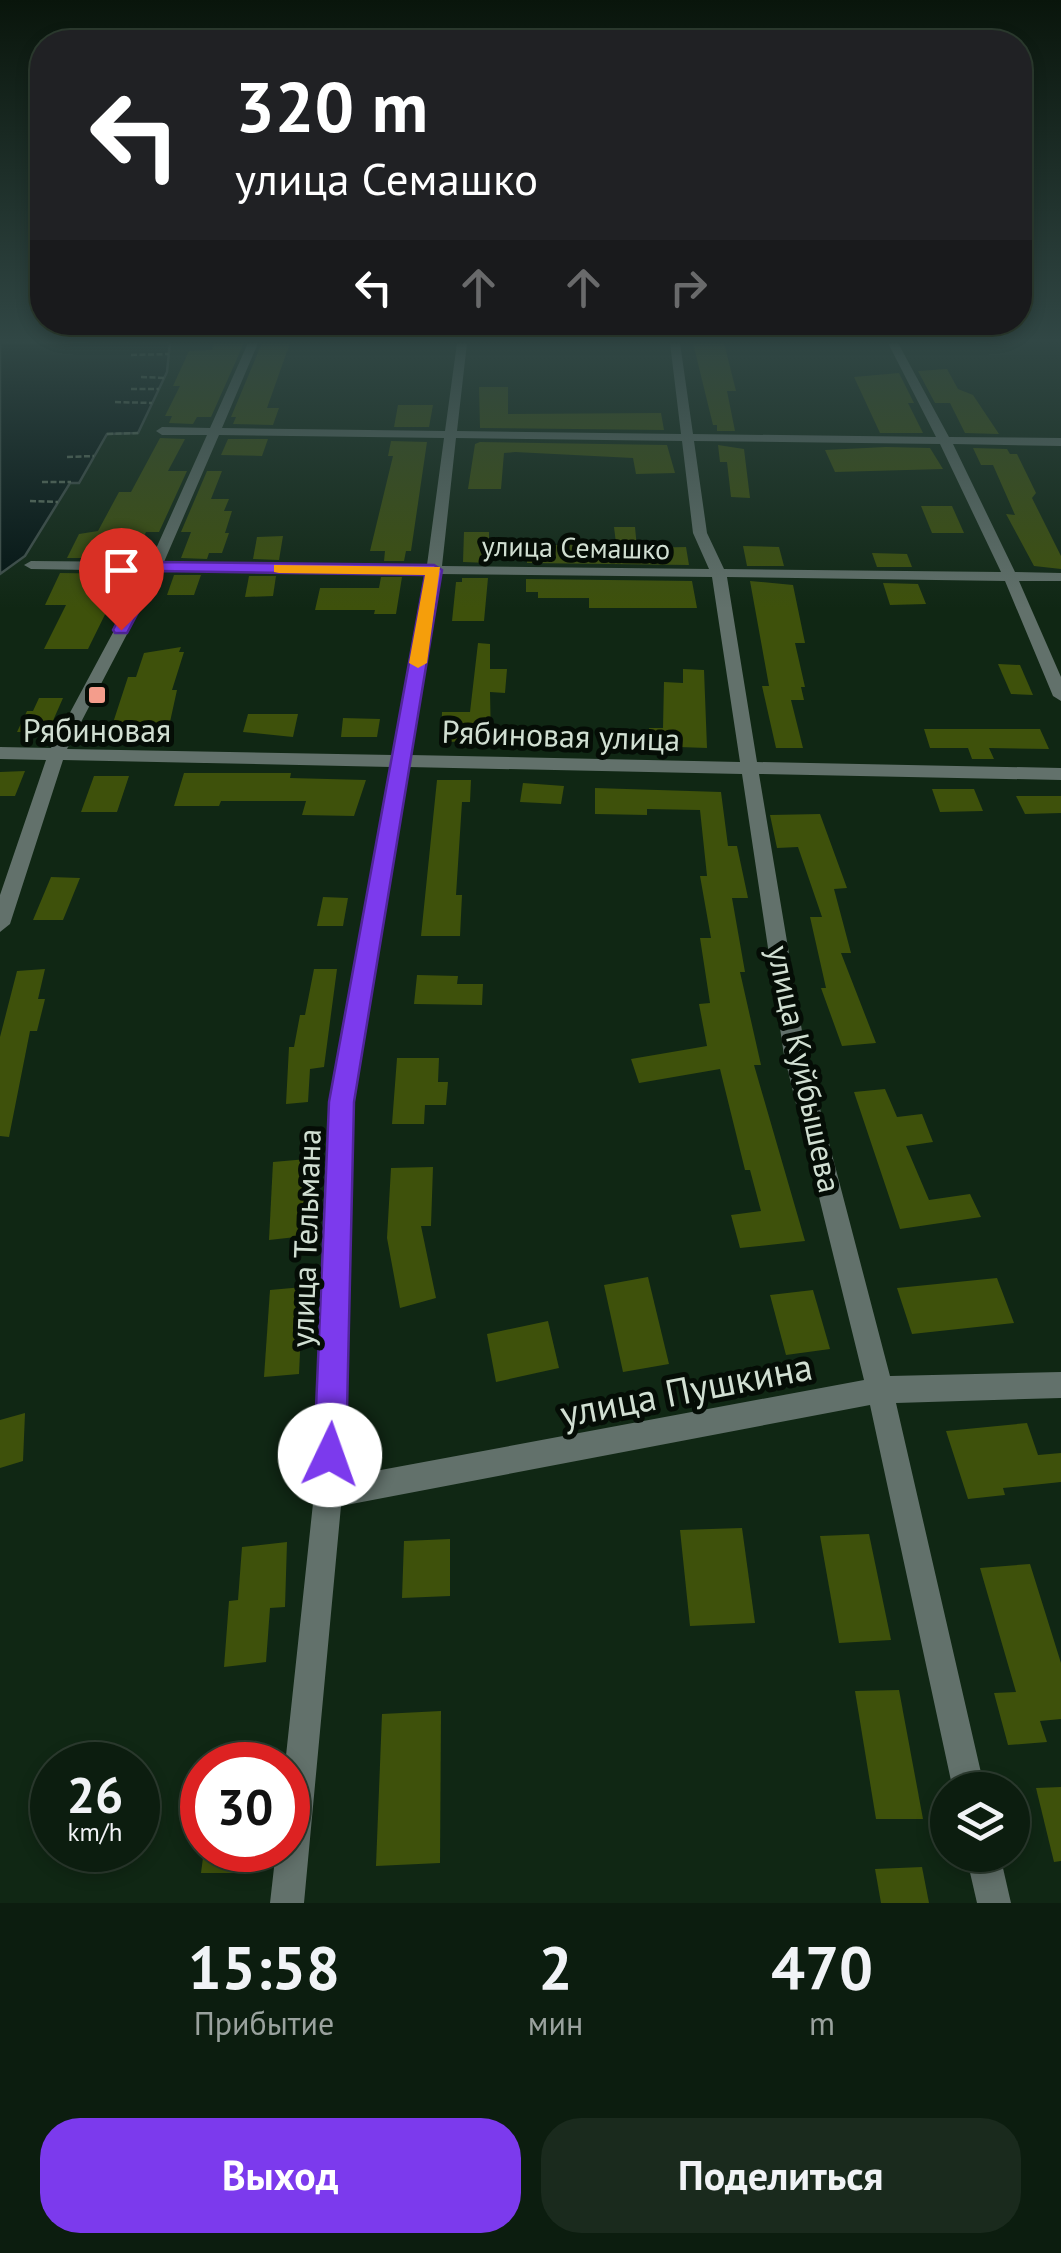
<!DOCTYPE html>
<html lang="ru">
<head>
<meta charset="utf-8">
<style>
	body { margin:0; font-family:"PT Sans",sans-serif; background:#1a2a1d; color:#f1f3f6; height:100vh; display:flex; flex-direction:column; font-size:38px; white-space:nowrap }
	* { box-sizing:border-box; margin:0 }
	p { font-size:32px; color:#9aa29e }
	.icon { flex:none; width:55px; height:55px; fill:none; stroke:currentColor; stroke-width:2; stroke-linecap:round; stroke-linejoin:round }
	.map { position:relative; height:1903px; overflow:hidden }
	.panel { display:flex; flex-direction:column; background:#0c1d0f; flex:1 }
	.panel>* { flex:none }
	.top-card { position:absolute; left:30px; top:30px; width:1002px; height:305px; border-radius:40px; box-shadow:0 5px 15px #0003,0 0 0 2px #2c3b2f; background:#202124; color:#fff; overflow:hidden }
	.fabs { position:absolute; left:930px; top:1772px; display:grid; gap:20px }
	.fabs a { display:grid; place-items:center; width:100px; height:100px; border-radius:50%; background:#0c1d0f; box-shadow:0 5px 15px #0003,0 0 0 2px #2c3b2f; font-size:50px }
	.speed { position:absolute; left:30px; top:1742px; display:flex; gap:20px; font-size:50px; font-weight:700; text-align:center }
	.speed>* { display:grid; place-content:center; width:130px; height:130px; border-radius:50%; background:#0c1d0f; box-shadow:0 5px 15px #0003,0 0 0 2px #2c3b2f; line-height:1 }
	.speed small { font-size:25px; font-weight:400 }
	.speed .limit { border:15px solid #d22; background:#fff; color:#111 }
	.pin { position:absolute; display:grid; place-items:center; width:85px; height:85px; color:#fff; margin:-102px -42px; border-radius:50% 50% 50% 0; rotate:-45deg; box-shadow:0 0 10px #0007 }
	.pin .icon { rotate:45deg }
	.me { position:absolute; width:110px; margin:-55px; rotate:3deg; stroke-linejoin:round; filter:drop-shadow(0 0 8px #0008) }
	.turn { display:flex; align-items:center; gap:35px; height:210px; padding:0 40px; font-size:45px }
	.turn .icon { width:130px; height:130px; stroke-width:2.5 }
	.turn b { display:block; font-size:70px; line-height:85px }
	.lanes { display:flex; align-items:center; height:95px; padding:0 40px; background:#0003; justify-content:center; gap:50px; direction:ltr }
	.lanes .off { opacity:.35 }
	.eta { display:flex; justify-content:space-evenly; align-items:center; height:170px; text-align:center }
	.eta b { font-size:60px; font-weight:700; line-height:70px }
	.primary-button { display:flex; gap:20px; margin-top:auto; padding:20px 40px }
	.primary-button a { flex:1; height:115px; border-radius:40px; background:#7c3aed; color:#fff; font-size:40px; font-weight:700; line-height:115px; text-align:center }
	.primary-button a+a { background:#1a2a1d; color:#f1f3f6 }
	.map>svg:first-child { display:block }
	.water { fill:#031312; stroke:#41504c; stroke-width:2.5 }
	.building { fill:#3e510b }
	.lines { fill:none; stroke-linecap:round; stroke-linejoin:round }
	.path { stroke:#5f7262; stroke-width:2.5; stroke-dasharray:6 2.5; stroke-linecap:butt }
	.street { fill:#62716b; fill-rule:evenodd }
	.route { fill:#7c3aed; stroke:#51269a; stroke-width:2.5 }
	.slow { fill:#f59e0b }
	.poi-dot { fill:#f49d8c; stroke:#050d06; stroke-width:4 }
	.labels { text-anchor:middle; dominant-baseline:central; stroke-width:10; stroke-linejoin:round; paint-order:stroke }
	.far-street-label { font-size:28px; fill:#d1dfd2; stroke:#050d06 }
	.poi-label { font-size:32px; fill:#d1dfd2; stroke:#050d06 }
	.street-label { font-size:32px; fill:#d1dfd2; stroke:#050d06 }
	.near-street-label { font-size:38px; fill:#d1dfd2; stroke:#050d06 }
</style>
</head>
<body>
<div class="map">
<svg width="1061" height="1903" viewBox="0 0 1061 1903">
	<rect width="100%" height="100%" fill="#102714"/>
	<polygon class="water" points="0,343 170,343 167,372 138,433 107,434 79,483 70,483 25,556 0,574"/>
	<g class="building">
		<polygon points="214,343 244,343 211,417 197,417 193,424 169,423 172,416 165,416 180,386 173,386 189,351 212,350"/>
		<polygon points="262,343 290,343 267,408 279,408 273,425 233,424 236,417 231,417"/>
		<polygon points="693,343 724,343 736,391 727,391 735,431 717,431 717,425 713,425"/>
		<polygon points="947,369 958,389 973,395 999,434 965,433 950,403 935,403 918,371"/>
		<polygon points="899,373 914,403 908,403 923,433 880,433 854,377"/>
		<polygon points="479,387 508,387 508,414 661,413 664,430 480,428"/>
		<polygon points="398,405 433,405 429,427 394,427"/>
		<polygon points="160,438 185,439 168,471 187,471 159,532 146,532 133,558 67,558 79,534 98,531 119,492 131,492"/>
		<polygon points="228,439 268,439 262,456 221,455"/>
		<polygon points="391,441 427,442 411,551 406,551 404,561 384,561 385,551 370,551 393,456 388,456"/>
		<polygon points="480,442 667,445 675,473 636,474 633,458 515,452 504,453 501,489 468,489 475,444"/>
		<polygon points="718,445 744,449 750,498 731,497 727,462 720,462"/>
		<polygon points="886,447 930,448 943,469 835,472 825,450"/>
		<polygon points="973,448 1007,449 1010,454 1017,454 1036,493 1032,498 1061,556 1061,569 1034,566 1006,514 1015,515 993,465 981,465"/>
		<polygon points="207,471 222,471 211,499 229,499 224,511 232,511 225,533 229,533 222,553 209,553 207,559 181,558 191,532 181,532"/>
		<polygon points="921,506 952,506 964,533 932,533"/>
		<polygon points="614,527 635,527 637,548 686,547 689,565 527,563 527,546 616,543"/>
		<polygon points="464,532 489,532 489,563 463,562"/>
		<polygon points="283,536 279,560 253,559 257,537"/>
		<polygon points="743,546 779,547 784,566 747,566"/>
		<polygon points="872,553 907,554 912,567 877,567"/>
		<polygon points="60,573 125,574 88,649 44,649 66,605 45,605"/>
		<polygon points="174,575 201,575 194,595 167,595"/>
		<polygon points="249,576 276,576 273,596 245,597"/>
		<polygon points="381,577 402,577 396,614 374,614 375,610 315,610 320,588 379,588"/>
		<polygon points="462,578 488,578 484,621 452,621 456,582 462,582"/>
		<polygon points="526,579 692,581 697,608 589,608 589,598 538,598 538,592 526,592"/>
		<polygon points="750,581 793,585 805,643 795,643 805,687 801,687 804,700 791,700 803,748 776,748 762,686 769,686"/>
		<polygon points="883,583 918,584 926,604 890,605"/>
		<polygon points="478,643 490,644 490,669 507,669 505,693 490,692 491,741 441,742 442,712 470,712"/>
		<polygon points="181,647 179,652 184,652 172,690 177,690 168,731 110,732 128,677 136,677 144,653"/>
		<polygon points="998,664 1020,665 1033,695 1011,694"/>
		<polygon points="683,669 704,670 707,748 651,746 649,728 663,728 664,682 683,683"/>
		<polygon points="39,698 63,698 48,732 17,732 27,711 33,711"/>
		<polygon points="248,714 298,714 293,737 243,732"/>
		<polygon points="343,718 380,719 377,737 341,737"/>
		<polygon points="924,729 1040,729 1049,749 989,748 994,759 972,759 968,748 930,748"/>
		<polygon points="25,771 15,796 0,796 0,772"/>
		<polygon points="184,773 291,773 290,778 366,780 354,816 302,815 306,801 221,801 219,806 174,806"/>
		<polygon points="94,776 129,776 117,812 81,812"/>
		<polygon points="437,780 471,780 470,802 462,802 456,895 462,895 460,936 421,936"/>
		<polygon points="523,783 564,786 561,804 520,802"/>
		<polygon points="595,788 721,792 728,846 737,846 748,898 732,898 745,972 740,972 761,1065 754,1065 805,1241 740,1248 731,1215 761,1211 750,1170 745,1170 720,1069 639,1083 631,1059 707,1046 699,1004 710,1003 700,938 711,938 700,876 707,876 700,810 647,809 647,815 595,814"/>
		<polygon points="932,789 974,789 983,811 940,812"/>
		<polygon points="1016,796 1061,796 1061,813 1025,814"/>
		<polygon points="820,814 847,888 834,889 851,953 841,953 876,1043 842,1046 821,988 826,988 810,917 822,917 798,847 777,848 770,815"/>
		<polygon points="51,877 80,878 63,920 33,920"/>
		<polygon points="323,897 348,898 343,926 317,926"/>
		<polygon points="45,969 38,999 45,999 37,1031 30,1031 9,1137 0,1136 0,1037 17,971"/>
		<polygon points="314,969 337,969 324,1067 310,1069 308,1102 286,1104 289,1047 294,1047 300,1015 305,1015"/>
		<polygon points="417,975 458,976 457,984 483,984 482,1005 414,1004"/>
		<polygon points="397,1058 439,1058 438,1082 448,1082 446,1105 425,1105 424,1124 392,1124"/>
		<polygon points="885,1089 897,1117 922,1114 933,1142 906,1146 929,1200 970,1194 981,1217 900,1229 854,1092"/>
		<polygon points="307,1159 305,1236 269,1240 273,1162"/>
		<polygon points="433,1167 431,1226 421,1226 436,1298 400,1308 387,1238 391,1168"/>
		<polygon points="648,1277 669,1364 623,1372 604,1285"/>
		<polygon points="997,1278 1014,1323 912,1334 897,1288"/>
		<polygon points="303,1287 299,1374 264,1377 270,1290"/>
		<polygon points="813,1290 830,1349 786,1355 770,1295"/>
		<polygon points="548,1321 559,1368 496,1382 487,1334"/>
		<polygon points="25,1413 23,1461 0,1468 0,1420"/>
		<polygon points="1027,1423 1038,1455 1061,1453 1061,1482 1003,1488 1005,1495 968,1499 946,1431"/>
		<polygon points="742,1528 755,1623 690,1626 680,1530"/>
		<polygon points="869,1534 891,1640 839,1643 820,1536"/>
		<polygon points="450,1539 450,1596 402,1598 404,1541"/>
		<polygon points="287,1542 285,1607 270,1608 266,1662 224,1667 229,1601 238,1600 242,1547"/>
		<polygon points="1030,1564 1061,1663 1061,1719 1040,1721 1047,1742 1008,1745 994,1693 1016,1692 980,1568"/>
		<polygon points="899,1690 923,1819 876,1819 855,1691"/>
		<polygon points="441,1711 440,1863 376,1866 382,1714"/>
		<polygon points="1061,1787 1061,1861 1054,1862 1036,1788"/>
		<polygon points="204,1850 247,1850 244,1873 201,1873"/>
		<polygon points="922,1867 929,1903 881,1903 875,1869"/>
	</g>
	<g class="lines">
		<g class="path">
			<polyline points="131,355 169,354"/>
			<polyline points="141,377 165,378"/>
			<polyline points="131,389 159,389"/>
			<polyline points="115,402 152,403"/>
			<polyline points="107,434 138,433"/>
			<polyline points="67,457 94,456"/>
			<polyline points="42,482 71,482"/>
			<polyline points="30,501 58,502"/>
		</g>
		<g class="street">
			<path d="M 248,343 L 258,343 L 222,428 L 445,431 L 457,343 L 467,343 L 457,431 L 681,434 L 670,343 L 680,343 L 693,434 L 936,437 L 888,343 L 898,343 L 949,437 L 1061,438 L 1061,446 L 953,444 L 1015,572 L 1061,573 L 1061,581 L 1019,581 L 1061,677 L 1061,701 L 1053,696 L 1005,581 L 727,577 L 757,762 L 1061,768 L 1061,780 L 759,774 L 806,1055 L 890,1376 L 1061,1372 L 1061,1398 L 896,1403 L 985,1790 L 953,1790 L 870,1405 L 341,1506 L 304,1903 L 270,1903 L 276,1850 L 288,1850 L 288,1765 L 285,1765 L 314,1494 L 330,1103 L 391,767 L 63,760 L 10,924 L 0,932 L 0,895 L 46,760 L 0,759 L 0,747 L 51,748 L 146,571 L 31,569 L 24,565 L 31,561 L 150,562 L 207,435 L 162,435 L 156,431 L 162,427 L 210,428 ZM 219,435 L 444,438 L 427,565 L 164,562 ZM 456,438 L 682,441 L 693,533 L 709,569 L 442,566 ZM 694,441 L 940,444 L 1001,572 L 724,569 L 707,533 ZM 160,571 L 426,574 L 393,755 L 67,749 ZM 440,574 L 712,577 L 740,762 L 410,755 ZM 408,767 L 742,774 L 784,1055 L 864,1380 L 343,1477 L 352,1103 Z"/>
			<polygon points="966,1855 1000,1855 1011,1903 977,1903"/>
		</g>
	</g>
	<linearGradient id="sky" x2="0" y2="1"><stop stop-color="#09150b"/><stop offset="0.56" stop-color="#314745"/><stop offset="1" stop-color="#314745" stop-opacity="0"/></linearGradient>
	<rect width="1061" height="609" fill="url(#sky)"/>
	<polygon class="route" points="155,562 434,565 442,570 354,1102 346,1455 341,1466 330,1470 319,1466 314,1455 329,1102 425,575 160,571 127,633 115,633 113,630 147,566"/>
	<polygon class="slow" points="274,565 440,567 427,663 418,668 409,663 425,575 279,573 274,572"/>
	<rect class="poi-dot" x="87" y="685" width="20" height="20" rx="5"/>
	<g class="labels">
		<g class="far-street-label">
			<text transform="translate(576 547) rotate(1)">улица Семашко</text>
		</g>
		<g class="poi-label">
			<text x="97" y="730">Рябиновая</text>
		</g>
		<g class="street-label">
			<text transform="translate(561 735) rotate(2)">Рябиновая улица</text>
			<text transform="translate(805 1069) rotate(78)">улица Куйбышева</text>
			<text transform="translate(305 1238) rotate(-88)">улица Тельмана</text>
		</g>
		<g class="near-street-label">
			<text transform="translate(686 1389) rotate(-11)">улица Пушкина</text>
		</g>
	</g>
</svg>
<div class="fabs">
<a><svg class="icon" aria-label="layers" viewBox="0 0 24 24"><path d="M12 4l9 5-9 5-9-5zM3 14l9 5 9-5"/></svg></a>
</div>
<div class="speed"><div>26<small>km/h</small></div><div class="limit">30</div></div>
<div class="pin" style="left:121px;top:630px;background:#d93025"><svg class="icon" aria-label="arrive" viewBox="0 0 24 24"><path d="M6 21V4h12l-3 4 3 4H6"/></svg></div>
<svg class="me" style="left:330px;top:1455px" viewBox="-20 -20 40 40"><circle r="19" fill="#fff"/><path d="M0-13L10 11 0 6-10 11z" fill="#7c3aed"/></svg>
<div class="top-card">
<div class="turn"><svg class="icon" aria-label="left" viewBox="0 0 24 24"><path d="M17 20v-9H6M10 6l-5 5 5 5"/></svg><div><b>320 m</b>улица Семашко</div></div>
<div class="lanes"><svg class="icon" aria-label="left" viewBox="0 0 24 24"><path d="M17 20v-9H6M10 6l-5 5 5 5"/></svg><svg class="icon off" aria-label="ahead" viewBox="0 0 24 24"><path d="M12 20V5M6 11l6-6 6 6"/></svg><svg class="icon off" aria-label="ahead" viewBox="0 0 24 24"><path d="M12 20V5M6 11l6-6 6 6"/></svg><svg class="icon off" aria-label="right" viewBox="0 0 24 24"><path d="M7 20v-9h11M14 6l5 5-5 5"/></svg></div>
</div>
</div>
<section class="panel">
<div class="eta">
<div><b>15:58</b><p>Прибытие</p></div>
<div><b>2</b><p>мин</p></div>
<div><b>470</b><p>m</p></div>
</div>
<div class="primary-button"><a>Выход</a><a>Поделиться</a></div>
</section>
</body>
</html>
